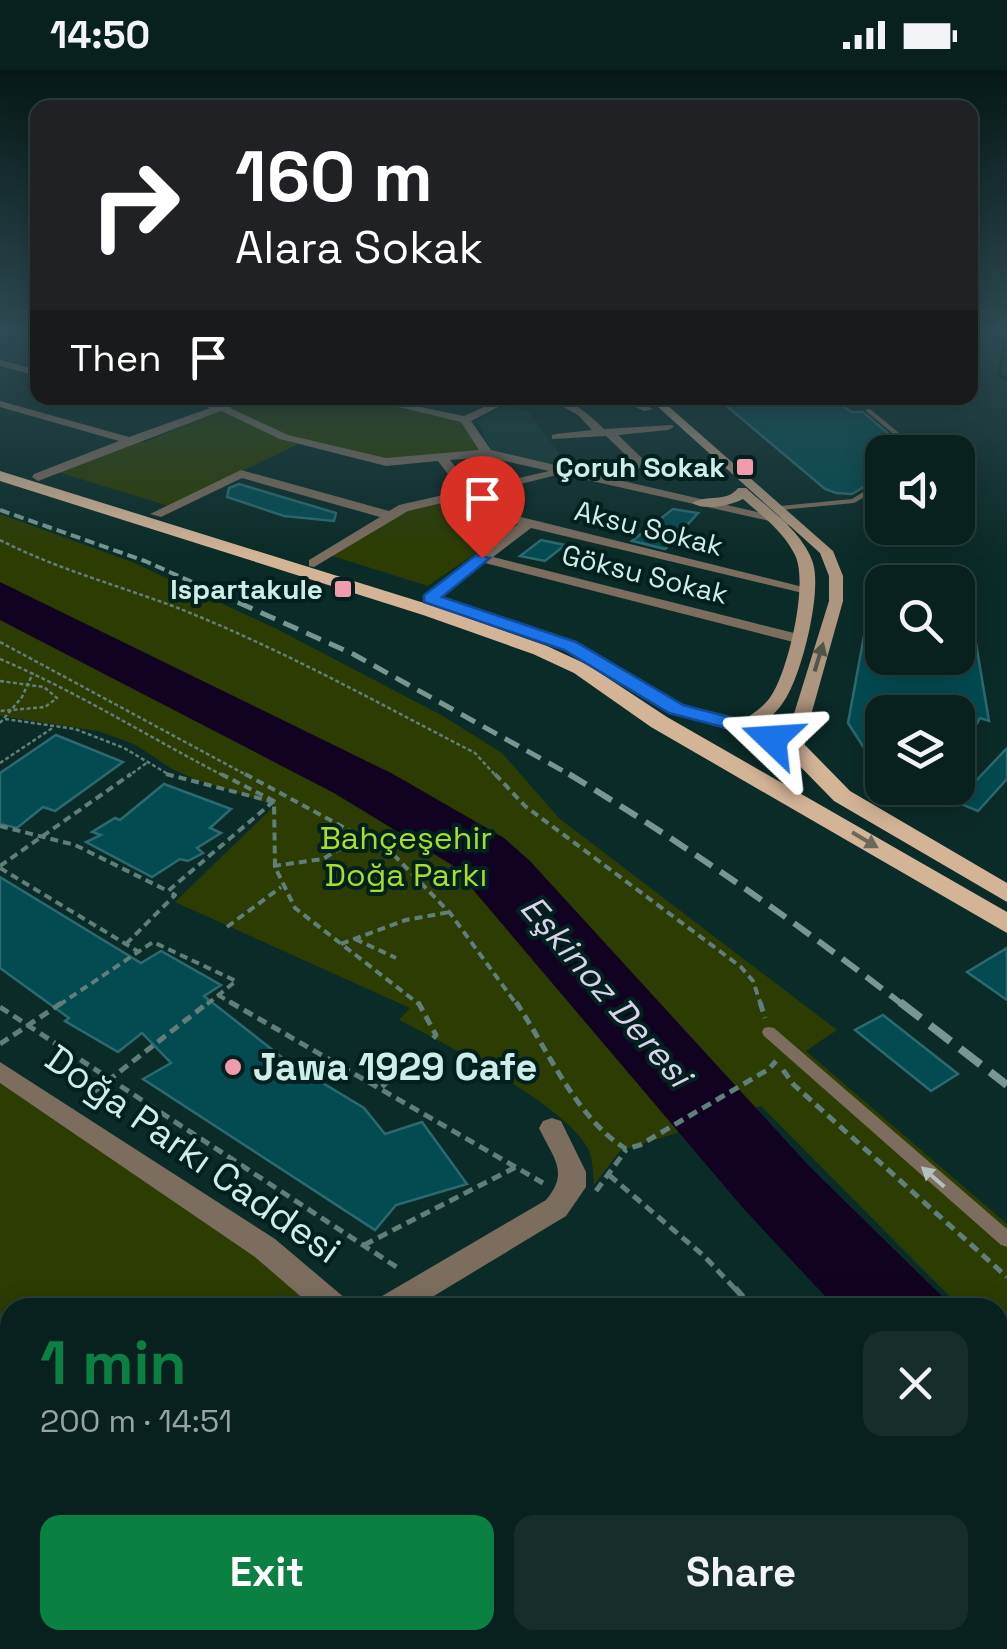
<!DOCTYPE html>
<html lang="en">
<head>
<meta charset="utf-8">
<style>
	body { margin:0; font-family:"Space Grotesk",sans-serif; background:#162d2b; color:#f1f3f6; height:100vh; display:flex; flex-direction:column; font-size:38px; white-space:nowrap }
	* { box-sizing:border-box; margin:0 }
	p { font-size:32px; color:#98a3a4 }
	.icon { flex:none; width:55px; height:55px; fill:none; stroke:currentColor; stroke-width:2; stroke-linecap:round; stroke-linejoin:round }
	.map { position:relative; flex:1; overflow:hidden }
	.side { position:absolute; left:0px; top:1228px; width:1008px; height:352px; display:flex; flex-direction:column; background:#08201e; border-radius:30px 30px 0 0; box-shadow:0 5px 25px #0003,0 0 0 2px #293e3c }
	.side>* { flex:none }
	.hud { position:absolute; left:30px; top:30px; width:948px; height:305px; border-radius:20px; box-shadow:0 5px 25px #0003,0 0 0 2px #293e3c; background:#202124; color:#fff; overflow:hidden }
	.controls { position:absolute; left:865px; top:365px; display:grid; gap:20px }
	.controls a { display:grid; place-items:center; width:110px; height:110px; border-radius:20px; background:#08201e; box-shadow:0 5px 25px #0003,0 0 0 2px #293e3c; font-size:50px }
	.pin { position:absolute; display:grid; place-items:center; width:85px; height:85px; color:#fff; margin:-102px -42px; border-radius:50% 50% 50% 0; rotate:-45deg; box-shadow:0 0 10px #0007 }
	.pin .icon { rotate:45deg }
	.me { position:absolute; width:110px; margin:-55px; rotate:290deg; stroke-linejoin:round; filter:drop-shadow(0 0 8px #0008) }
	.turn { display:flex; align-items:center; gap:35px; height:210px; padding:0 40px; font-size:45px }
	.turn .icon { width:130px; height:130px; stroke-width:2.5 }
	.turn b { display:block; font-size:70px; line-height:85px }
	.then { display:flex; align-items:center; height:95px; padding:0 40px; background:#0003; gap:20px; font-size:38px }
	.round { display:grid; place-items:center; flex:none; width:105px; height:105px; border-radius:20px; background:#162d2b }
	.overview { display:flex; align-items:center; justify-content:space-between; height:170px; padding:0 40px }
	h1 { font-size:60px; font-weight:700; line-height:75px; color:#0b8043 }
	.action { display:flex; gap:20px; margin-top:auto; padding:20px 40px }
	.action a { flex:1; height:115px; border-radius:20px; background:#0b8043; color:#fff; font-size:40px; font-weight:700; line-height:115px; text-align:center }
	.action a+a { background:#162d2b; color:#f1f3f6 }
	.status { display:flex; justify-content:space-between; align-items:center; height:70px; padding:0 50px; background:#08201e; direction:ltr }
	.status svg { height:28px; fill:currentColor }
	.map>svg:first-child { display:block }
	.built { fill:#103733 }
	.green { fill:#2c3c02 }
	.water { fill:#120221 }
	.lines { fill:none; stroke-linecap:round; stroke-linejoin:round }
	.stream { stroke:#120221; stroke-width:4 }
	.building { fill:#034b51; stroke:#2c6970; stroke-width:2.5 }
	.path-far3 { stroke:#607f7b; stroke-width:2.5; stroke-dasharray:4 2.5; stroke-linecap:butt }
	.path-far2 { stroke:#607f7b; stroke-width:4; stroke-dasharray:8 5; stroke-linecap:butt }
	.path-far1 { stroke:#607f7b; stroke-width:5; stroke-dasharray:10 6; stroke-linecap:butt }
	.path { stroke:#607f7b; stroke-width:6; stroke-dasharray:12 8; stroke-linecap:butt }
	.service { fill:#7c6d5f; fill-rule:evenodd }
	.minor { fill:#7c6d5f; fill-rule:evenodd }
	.secondary { fill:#ad957f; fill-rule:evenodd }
	.primary { fill:#d4b497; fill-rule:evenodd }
	.rail-far3 { stroke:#789793; stroke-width:4; stroke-dasharray:10 5; stroke-linecap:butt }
	.rail-far2 { stroke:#789793; stroke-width:5; stroke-dasharray:16 9; stroke-linecap:butt }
	.rail-far1 { stroke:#789793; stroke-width:6; stroke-dasharray:20 10; stroke-linecap:butt }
	.rail { stroke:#789793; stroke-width:8; stroke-dasharray:26 12; stroke-linecap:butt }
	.oneway { fill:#4f554a }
	.oneway2 { fill:#6b6a5a }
	.oneway3 { fill:#b2c0b8 }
	.route { fill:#1a73e8; stroke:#114b97; stroke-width:2.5 }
	.poi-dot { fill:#f29aae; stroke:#02211e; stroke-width:4 }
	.labels { text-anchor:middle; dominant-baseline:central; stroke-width:8; stroke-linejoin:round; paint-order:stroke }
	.far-poi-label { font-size:28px; font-weight:bold; fill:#cfede8; stroke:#02211e; text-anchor:end }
	.far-street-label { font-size:28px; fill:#cfede8; stroke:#02211e }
	.park-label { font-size:32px; fill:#abdc29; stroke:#02211e }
	.water-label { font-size:35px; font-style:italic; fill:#dcd0ec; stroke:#02211e }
	.near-poi-label { font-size:38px; font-weight:bold; fill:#cfede8; stroke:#02211e; text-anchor:start }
	.near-street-label { font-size:38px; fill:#cfede8; stroke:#02211e }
</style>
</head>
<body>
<div class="status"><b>14:50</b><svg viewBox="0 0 49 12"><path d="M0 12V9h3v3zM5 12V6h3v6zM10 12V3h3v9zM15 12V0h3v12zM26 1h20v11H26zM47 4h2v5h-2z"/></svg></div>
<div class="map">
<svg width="1007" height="1579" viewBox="0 0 1007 1579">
	<rect width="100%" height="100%" fill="#0b2b28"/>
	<polygon class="built" points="506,335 528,341 570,399 491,380 477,351"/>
	<g class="green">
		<polygon points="260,328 353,328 448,347 461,352 480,381 389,390 286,365 230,340"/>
		<polygon points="220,341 298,374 169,436 51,400 125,369 145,372"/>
		<polygon points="467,425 520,453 428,516 329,485 406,439"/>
		<path d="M 0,444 L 132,492 L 277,559 L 443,646 L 502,683 L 560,749 L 837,960 L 806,981 L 1007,1154 L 1007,1285 L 998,1275 L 998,1238 L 960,1237 L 761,1036 L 620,1081 L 594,1115 C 593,1105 593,1093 590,1084 C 577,1041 440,971 399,950 L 410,938 L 175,832 L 275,735 L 197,710 L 172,699 L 136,675 L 98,661 L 0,646 Z"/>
		<polygon points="0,1001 336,1237 10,1238 10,1307 0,1304"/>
		<polygon points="243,1570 484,1570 486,1579 245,1579"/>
	</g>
	<g class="water">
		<polygon points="0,512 393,704 504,768 530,791 809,1096 953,1237 835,1237 743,1138 452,795 334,723 0,550"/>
		<polygon points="998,1281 1007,1291 1007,1425 998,1415"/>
	</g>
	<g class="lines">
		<polyline class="stream" points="1006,264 1000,305 1007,309"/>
	</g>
	<g class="building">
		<polygon points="717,328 830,328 852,342 863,342 910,382 882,382 882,406 852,424 836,423 825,419"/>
		<polygon points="239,414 336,443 334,451 284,446 227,427 229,418"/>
		<polygon points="673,439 698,443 665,479 632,471"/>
		<polygon points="541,470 565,475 545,491 520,486"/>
		<polygon points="873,517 882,518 882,588 958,588 958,520 967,520 989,651 980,648 958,685 958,642 882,642 882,706 848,653"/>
		<polygon points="56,665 123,692 55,741 43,737 17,758 0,754 0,703"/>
		<polygon points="1007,678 1007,709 978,741 956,732"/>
		<polygon points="164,714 231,739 210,758 221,763 197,778 203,783 188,791 180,789 152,807 86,772 101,765 92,762 115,748 120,750"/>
		<polygon points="0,807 141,893 161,881 221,915 204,926 288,992 364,1038 385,1064 422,1052 467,1114 396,1135 375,1160 143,1009 171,993 142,963 118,982 65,951 69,948 0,898"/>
		<polygon points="1007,878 1007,930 967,902"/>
		<polygon points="883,945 958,1004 931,1021 855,960"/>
	</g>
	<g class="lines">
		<g class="path-far3">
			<path d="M 0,470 C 64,503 134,519 200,547 C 294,586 384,636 475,683 L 497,707"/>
			<polyline points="0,572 250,707"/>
			<path d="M 0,589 C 78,622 150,668 226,707"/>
			<polyline points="0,611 44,617 57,628 45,637 0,641"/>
			<polyline points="5,649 75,659 124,678 173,707"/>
			<polyline points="0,653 22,627 33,603"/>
			<polyline points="0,693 54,657"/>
			<polyline points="127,707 148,692"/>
		</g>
		<g class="path-far2">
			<polyline points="166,704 270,731"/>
			<polyline points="221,704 274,731 275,797 295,838 420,935"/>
			<polyline points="245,704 393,784 450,843 517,935"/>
			<polyline points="495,704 525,736 741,897 753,911 761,935"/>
			<polyline points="0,756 75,775 168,821 274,731"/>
			<polyline points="0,796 131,704"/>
			<polyline points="273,796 323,789 361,766"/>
			<polyline points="0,798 139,882"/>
			<polyline points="227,857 281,817"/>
			<polyline points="355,869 396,888"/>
			<polyline points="126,874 175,825 168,821"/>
			<polyline points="341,874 406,850 450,842"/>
			<polyline points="218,925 235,935"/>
			<polyline points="59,935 153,872 236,911 206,935"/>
		</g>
		<g class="path-far1">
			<polyline points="230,932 543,1113"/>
			<polyline points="418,932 436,965 431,971"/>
			<path d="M 516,932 C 548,980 576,1048 626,1079 L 640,1075 L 769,999 L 776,991"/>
			<polyline points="760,932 765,948"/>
			<polyline points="0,937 401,1200"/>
			<polyline points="0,974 63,932"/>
			<polyline points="783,1000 794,1015 1007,1207"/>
			<polyline points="382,1017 415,987"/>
			<polyline points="82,1031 209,932"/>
			<polyline points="609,1105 704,1186 737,1221"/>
			<polyline points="596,1121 626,1080"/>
			<polyline points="364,1175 516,1097"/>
		</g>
		<g class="path">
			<polyline points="735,1218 753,1238"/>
			<polyline points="998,1496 1007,1508"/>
			<polyline points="998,1568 1007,1558"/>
			<polyline points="916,1570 919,1579"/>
			<polyline points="995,1570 1007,1578"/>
		</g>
		<g class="service">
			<polygon points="866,339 870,339 922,382 915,382 866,341"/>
			<polygon points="879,412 882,412 882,417 854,433 780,440 776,438 780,436 852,429"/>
			<polygon points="769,957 774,958 1007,1159 1007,1177 1001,1175 764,966 762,962 764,958"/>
		</g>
		<g class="minor">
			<polygon points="0,290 38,300 38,306 0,296"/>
			<path d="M 173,328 C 188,327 201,332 216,333 C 228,334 239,328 251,328 L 230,338 L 288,365 L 386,388 L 479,380 L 461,352 L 361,328 L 378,328 L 464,346 L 504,328 L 516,328 L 471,351 L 491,380 L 611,408 L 628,398 L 631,390 L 606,366 L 552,369 L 552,365 L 556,364 L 592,360 L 578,345 L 547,328 C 571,328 588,343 604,359 L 672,355 L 674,357 L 668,360 L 618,365 L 643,389 L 637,403 L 623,411 L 796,451 L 796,457 L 561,404 L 480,424 L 517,446 L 811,519 L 811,525 L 531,458 L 493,487 L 802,565 L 805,568 L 797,573 L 485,493 L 435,532 L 425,532 L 425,526 L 518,454 L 507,452 L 467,427 L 408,441 L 314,497 L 309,496 L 309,490 L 380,447 L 242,408 L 161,447 L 150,444 L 241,400 L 389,441 L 399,435 L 461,421 L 438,391 L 386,396 L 280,369 L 221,341 L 38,411 L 32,407 L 34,404 L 119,371 L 0,337 L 0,331 L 129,367 L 210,338 ZM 487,387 L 549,401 L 472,419 L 450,390 Z"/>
			<polygon points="616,328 629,328 653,339 644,341"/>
			<polygon points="0,992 275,1169 346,1229 350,1238 314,1238 255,1187 0,1013"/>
			<path d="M 552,1048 L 561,1051 L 586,1102 L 586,1117 L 566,1146 L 414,1238 L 373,1238 L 377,1229 L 546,1130 C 570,1102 553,1088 539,1058 L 543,1051 Z"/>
			<polygon points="0,1290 10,1293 10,1321 0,1318"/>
			<polygon points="0,1364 10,1368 10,1490 0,1494"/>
			<polygon points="225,1570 261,1570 263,1579 227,1579"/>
			<polygon points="466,1570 502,1570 504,1579 468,1579"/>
		</g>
		<g class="secondary">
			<polygon points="648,328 659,328 833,481 843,506 843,531 806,663 804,685 792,685 788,663 829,531 829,506 820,483"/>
			<path d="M 738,418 L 746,418 C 769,439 803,462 813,493 C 822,523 802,602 786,628 C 777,643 762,657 745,662 L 736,657 C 747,646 762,640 771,626 C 788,601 809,513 795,485 C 784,462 761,445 743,429 C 729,436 705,441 692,433 C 706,424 727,433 738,418 Z"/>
		</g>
		<g class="primary">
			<polygon points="0,401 437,537 547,576 588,595 667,647 1007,842 1007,863 651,657 574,603 533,584 423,545 0,411"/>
			<polygon points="615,597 683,635 753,652 806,676 850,721 1007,813 1007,832 834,731 790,686 737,662 669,643 608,607 608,599"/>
		</g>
		<polyline class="rail-far3" points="0,440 145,491 221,525"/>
		<polyline class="rail-far2" points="215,522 353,584 574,707"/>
		<path class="rail-far1" d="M 569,704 C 686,775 795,851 903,935"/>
		<polyline class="rail" points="900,932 1007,1015"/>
	</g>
	<defs><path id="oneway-solid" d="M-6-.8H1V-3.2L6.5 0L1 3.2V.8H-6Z" transform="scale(2.5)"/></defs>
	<use class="oneway" href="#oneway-solid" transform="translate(819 587) rotate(-73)"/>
	<use class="oneway2" href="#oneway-solid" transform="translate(865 770) rotate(31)"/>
	<use class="oneway3" href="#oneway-solid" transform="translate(933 1107) rotate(-139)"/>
	<linearGradient id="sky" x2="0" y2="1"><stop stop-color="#061816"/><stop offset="0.54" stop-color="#2e4a53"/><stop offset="1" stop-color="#2e4a53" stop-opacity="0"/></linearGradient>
	<rect width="1007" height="485" fill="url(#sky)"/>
	<polygon class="route" points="476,485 490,488 442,527 576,572 683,635 752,653 782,669 772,675 738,661 669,643 564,580 424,532 424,525"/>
	<g class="poi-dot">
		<rect x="735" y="387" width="20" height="20" rx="5"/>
		<rect x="333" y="509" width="20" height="20" rx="5"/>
		<circle cx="233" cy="997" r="10"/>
	</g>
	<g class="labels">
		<g class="far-poi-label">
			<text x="725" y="397">Çoruh Sokak</text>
			<text x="323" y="519">Ispartakule</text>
		</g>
		<g class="far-street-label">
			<text transform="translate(649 458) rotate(14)">Aksu Sokak</text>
			<text transform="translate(645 504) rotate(14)">Göksu Sokak</text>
		</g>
		<g class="park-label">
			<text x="406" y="768">Bahçeşehir<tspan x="406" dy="37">Doğa Parkı</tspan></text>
		</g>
		<g class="water-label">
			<text transform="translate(606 921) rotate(49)">Eşkinoz Deresi</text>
		</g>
		<g class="near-poi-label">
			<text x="253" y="997">Jawa 1929 Cafe</text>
		</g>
		<g class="near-street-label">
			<text transform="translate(193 1084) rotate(35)">Doğa Parkı Caddesi</text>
		</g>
	</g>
</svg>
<div class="controls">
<a><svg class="icon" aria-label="sound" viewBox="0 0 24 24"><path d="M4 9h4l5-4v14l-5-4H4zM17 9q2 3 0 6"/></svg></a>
<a><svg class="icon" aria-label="search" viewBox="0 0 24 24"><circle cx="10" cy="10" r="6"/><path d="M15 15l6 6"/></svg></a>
<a><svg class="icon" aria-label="layers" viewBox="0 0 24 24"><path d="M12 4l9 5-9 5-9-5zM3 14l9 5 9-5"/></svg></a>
</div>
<div class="pin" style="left:482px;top:488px;background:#d93025"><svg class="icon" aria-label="arrive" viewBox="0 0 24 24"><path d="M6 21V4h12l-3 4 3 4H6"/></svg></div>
<svg class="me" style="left:772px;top:669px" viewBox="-20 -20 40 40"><path d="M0-17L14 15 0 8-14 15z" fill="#1a73e8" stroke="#fff" stroke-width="4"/></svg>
<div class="hud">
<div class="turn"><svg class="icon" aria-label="right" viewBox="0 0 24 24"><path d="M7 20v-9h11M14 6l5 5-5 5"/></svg><div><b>160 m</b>Alara Sokak</div></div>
<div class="then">Then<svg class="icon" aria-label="arrive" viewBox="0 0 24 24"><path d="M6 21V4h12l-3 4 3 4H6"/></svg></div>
</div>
<section class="side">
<div class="overview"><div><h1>1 min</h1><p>200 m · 14:51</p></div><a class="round"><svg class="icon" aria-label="close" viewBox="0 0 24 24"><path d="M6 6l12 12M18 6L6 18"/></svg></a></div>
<div class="action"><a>Exit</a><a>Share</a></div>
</section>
</div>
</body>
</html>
